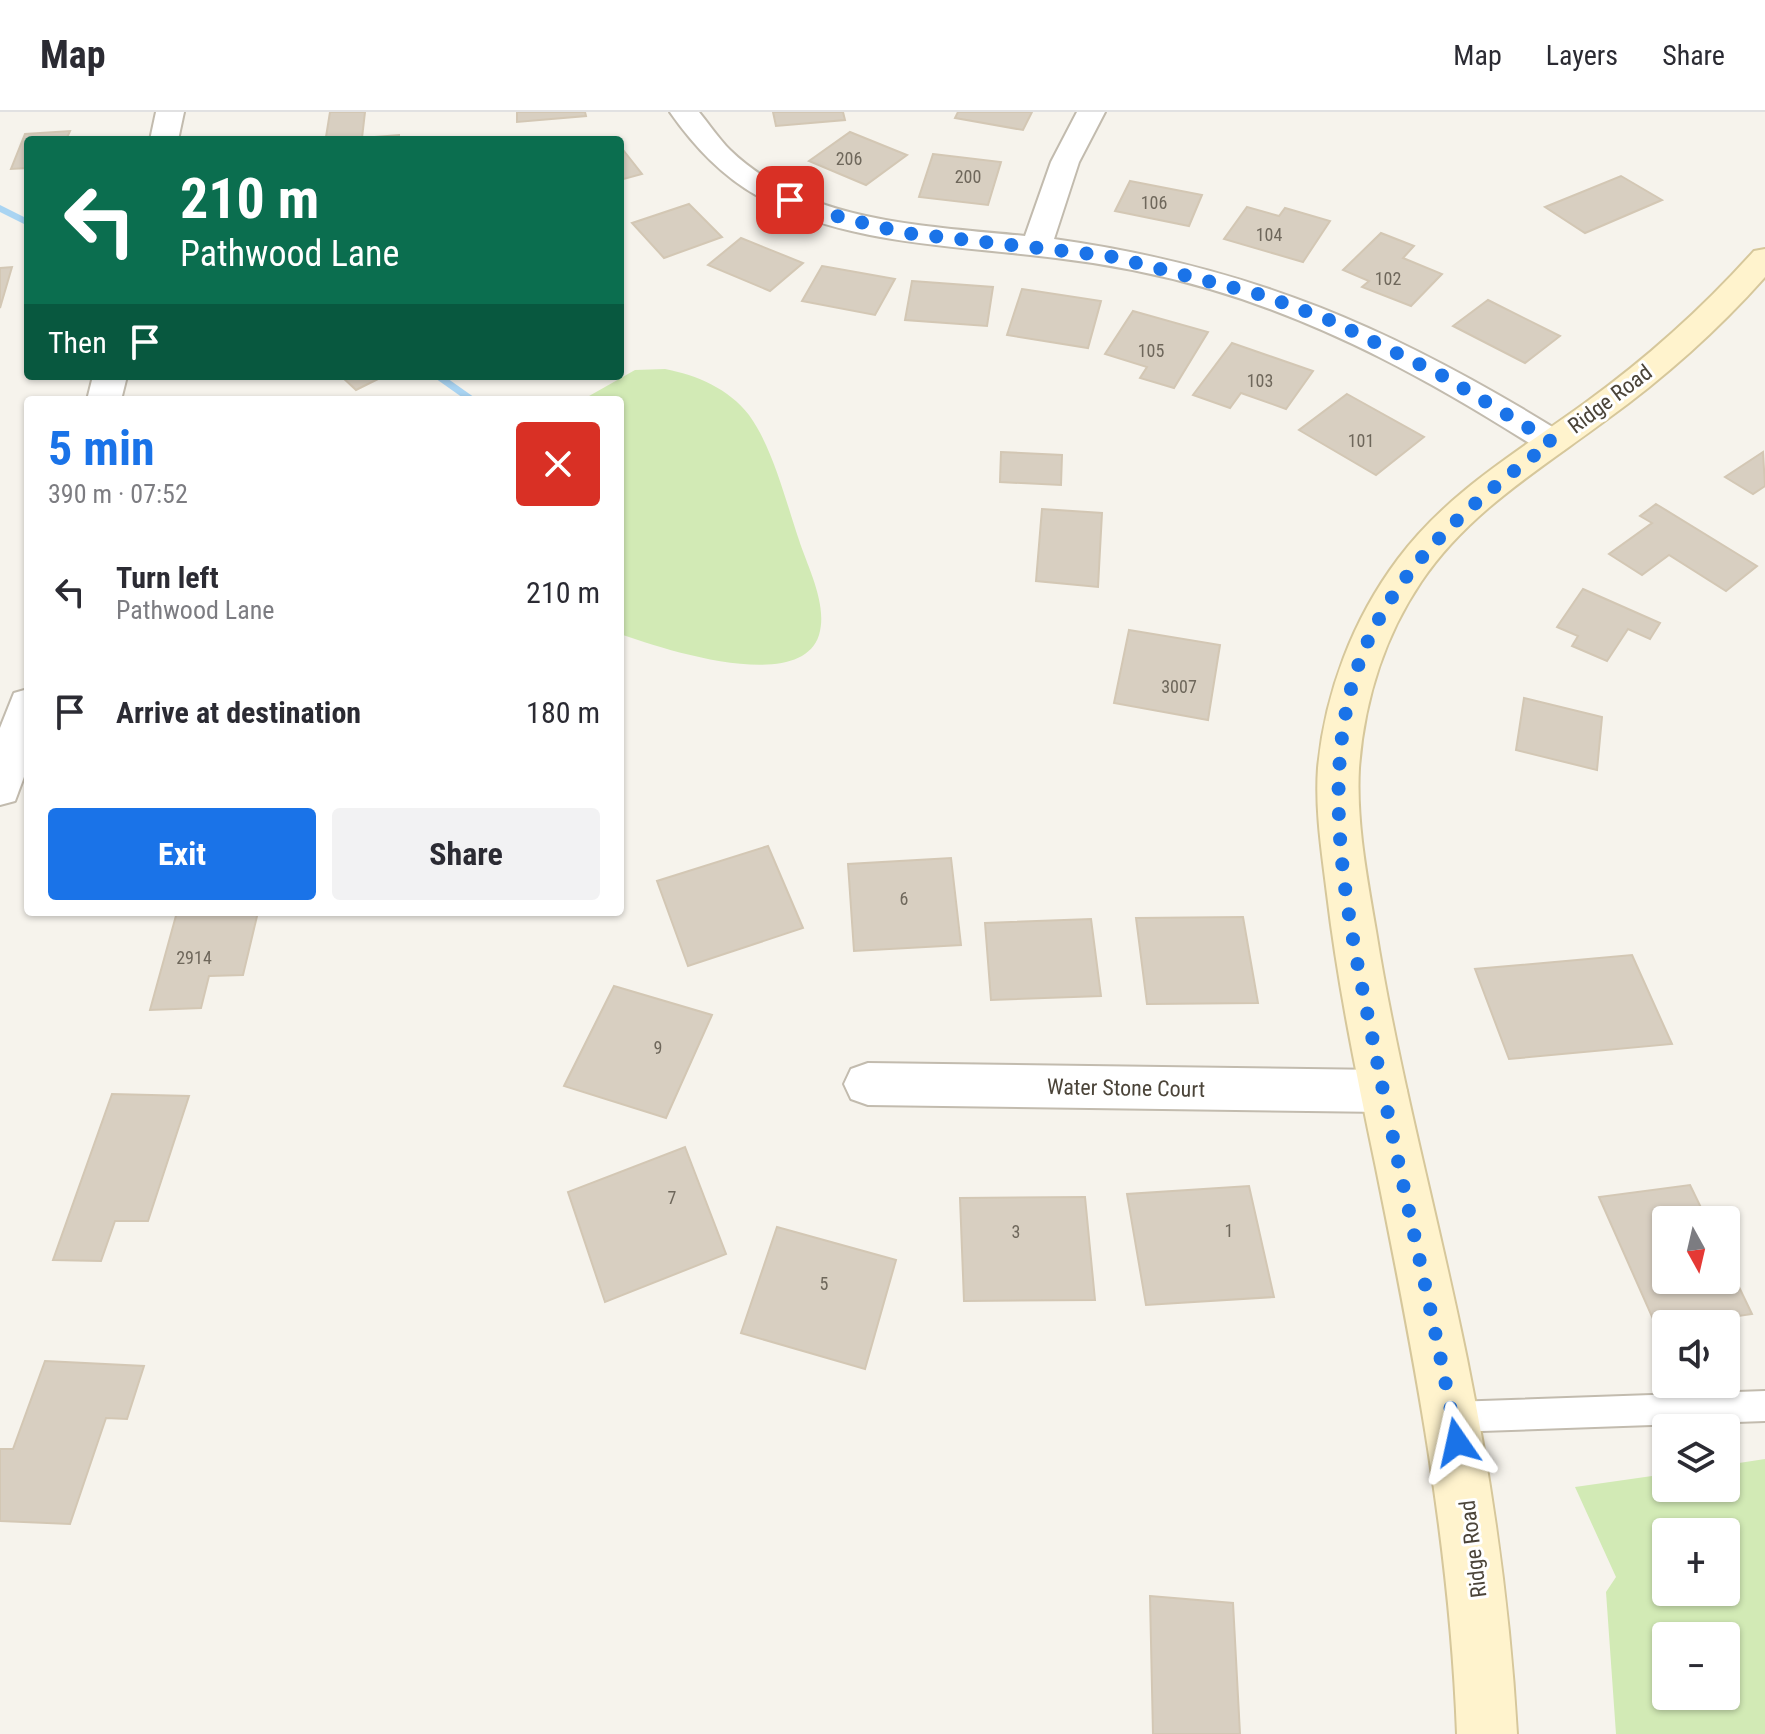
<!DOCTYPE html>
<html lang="en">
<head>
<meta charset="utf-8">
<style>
	body { margin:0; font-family:"Roboto Condensed",sans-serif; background:#f2f2f3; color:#2b2b33; height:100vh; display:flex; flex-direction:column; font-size:30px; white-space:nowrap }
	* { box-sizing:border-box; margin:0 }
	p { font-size:26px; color:#7c7c81 }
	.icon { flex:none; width:44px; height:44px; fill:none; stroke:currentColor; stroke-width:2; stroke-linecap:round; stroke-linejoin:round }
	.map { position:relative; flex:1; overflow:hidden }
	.side { position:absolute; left:24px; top:284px; width:600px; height:520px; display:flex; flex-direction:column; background:#fff; border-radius:8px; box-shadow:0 2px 6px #0004 }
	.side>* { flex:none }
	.top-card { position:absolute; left:24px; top:24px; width:600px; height:244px; border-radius:8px; box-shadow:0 2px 6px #0004; background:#0b6e4f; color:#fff; overflow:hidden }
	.needle { width:52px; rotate:172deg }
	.tools { position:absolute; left:1652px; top:1094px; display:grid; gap:16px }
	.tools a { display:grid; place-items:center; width:88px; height:88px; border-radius:8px; background:#fff; box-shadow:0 2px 6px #0004; font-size:40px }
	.pin { position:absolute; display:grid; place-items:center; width:68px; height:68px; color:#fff; margin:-34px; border-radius:16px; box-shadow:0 4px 12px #0006 }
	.me { position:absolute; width:88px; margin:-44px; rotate:349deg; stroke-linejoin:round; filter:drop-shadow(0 0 6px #0008) }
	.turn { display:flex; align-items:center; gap:28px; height:168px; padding:0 24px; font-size:36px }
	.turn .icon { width:104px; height:104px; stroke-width:2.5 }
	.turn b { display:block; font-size:56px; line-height:68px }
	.then { display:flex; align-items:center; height:76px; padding:0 24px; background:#0003; gap:16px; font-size:30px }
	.round { display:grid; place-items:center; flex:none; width:84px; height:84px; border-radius:8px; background:#f2f2f3 }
	.summary { display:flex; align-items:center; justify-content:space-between; height:136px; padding:0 24px }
	h1 { font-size:48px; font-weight:700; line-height:60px; color:#1a73e8 }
	.button { display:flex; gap:16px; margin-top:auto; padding:16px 24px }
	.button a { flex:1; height:92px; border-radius:8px; background:#1a73e8; color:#fff; font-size:32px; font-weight:700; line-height:92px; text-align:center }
	.button a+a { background:#f2f2f3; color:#2b2b33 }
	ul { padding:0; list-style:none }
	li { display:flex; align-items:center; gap:24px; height:120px; padding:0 24px }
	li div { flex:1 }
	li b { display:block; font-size:30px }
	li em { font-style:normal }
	header { display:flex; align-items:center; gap:48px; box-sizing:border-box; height:112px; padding:0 40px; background:#fff; border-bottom:2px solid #e1e1e2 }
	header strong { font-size:38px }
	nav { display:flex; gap:44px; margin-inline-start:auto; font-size:28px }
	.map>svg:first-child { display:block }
	.green { fill:#d2eab5; fill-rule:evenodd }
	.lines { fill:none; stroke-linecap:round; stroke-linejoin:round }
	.stream { fill:#a9d4f2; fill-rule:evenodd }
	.building { fill:#d8cfc1; stroke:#d3c7b4; stroke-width:2 }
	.lane-casing { stroke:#c2bbae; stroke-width:4 }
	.street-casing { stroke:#c2bbae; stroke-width:4 }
	.secondary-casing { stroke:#d6c79b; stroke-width:4 }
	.lane { fill:#fff; fill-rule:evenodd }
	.street { fill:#fff; fill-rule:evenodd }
	.secondary { fill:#fff3cd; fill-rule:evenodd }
	.route { stroke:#1a73e8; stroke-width:14; stroke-dasharray:0 25.2 }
	.labels { text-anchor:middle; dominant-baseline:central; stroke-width:6; stroke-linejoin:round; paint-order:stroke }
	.number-label { font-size:18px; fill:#6e675b }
	.street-label { font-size:22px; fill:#4b4439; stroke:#fff }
</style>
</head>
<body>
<header>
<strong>Map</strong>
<nav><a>Map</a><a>Layers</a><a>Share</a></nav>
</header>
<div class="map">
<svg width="1765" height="1622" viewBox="0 0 1765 1622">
	<rect width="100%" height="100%" fill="#f6f3ec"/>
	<g class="green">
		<path d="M 665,257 C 697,263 729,277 749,303 C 773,336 786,390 799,428 C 808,456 828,493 819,523 C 800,583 660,536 620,522 L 620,288 L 582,288 L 635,258 Z"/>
		<path d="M 1765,1347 L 1765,1622 L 1616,1622 L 1606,1480 L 1616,1465 L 1575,1375 L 1666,1362 L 1666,1376 L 1726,1376 L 1726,1353 ZM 1666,1420 L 1726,1420 L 1726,1480 L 1666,1480 ZM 1666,1524 L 1726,1524 L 1726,1584 L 1666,1584 Z"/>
	</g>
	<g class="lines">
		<g class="stream">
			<polygon points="0,93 28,107 28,114 0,100"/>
			<polygon points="432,264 444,264 478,288 466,288"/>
		</g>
	</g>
	<g class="building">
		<polygon points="330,0 365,0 362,26 399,23 399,28 279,28 326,25"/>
		<polygon points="517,0 585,0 586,4 517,10"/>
		<polygon points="773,0 843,0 845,8 776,14"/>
		<polygon points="958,0 1032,0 1023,18 955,6"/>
		<polygon points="70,19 66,28 28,28 28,56 11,57 25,22"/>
		<polygon points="850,20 907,43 866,73 809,49"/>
		<polygon points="620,34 642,62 620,68"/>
		<polygon points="933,42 1001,50 988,93 919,85"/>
		<polygon points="1621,64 1662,88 1585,121 1545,95"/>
		<polygon points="1130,69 1202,83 1189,114 1115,99"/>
		<polygon points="689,92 722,125 664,146 632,111"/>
		<polygon points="1247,95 1279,104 1285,96 1330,109 1303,150 1224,127"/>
		<polygon points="1381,121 1414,134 1403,146 1442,162 1411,194 1362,175 1369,169 1343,158"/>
		<polygon points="741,126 803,151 770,179 708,153"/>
		<polygon points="822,154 895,167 875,203 802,189"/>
		<polygon points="12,155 0,196 0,156"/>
		<polygon points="912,169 993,175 987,214 905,208"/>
		<polygon points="1022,177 1101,189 1088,236 1007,223"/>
		<polygon points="1488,188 1560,224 1525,251 1453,214"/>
		<polygon points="1133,199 1208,220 1174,276 1140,266 1147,255 1105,242"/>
		<polygon points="1232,231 1313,259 1286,297 1241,281 1230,296 1193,283"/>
		<polygon points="341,264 384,264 356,278"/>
		<polygon points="1347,282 1424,325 1376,363 1299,318"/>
		<polygon points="1001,340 1062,343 1061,373 1000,370"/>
		<polygon points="1763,340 1765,374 1753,382 1725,365"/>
		<polygon points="1656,392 1757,454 1726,479 1669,443 1642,463 1609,442 1652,411 1640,404"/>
		<polygon points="1042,397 1102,401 1098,475 1036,469"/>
		<polygon points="1583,477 1660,511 1650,527 1628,517 1607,549 1572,534 1578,524 1557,515"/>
		<polygon points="1129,518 1220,533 1208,608 1114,591"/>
		<polygon points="1524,586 1602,605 1597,658 1516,638"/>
		<polygon points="768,734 803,816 688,854 657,769"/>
		<polygon points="951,746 961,833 854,839 848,752"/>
		<polygon points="177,800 258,800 243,863 209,864 201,896 150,898"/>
		<polygon points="1243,805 1258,891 1147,892 1136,806"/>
		<polygon points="1091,807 1101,884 991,888 985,811"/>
		<polygon points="1632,843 1672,932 1509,947 1475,857"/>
		<polygon points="614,874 712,903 666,1006 564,974"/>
		<polygon points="112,982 189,984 148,1109 115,1109 101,1149 53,1148"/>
		<polygon points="685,1035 726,1142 605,1190 568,1080"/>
		<polygon points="1690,1073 1707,1108 1666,1108 1666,1168 1726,1168 1726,1148 1752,1202 1657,1216 1599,1085"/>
		<polygon points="1249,1074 1274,1185 1146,1193 1127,1082"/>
		<polygon points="1085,1085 1095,1188 964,1189 960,1086"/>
		<polygon points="777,1115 896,1148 865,1257 741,1221"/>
		<polygon points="45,1249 144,1254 127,1307 106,1306 70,1412 0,1409 0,1337 13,1337"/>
		<polygon points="1150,1484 1233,1491 1240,1622 1153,1622"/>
	</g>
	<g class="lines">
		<g class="lane-casing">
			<polygon id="lane" points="1765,1279 1765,1309 1452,1320 1442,1315 1437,1305 1442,1295 1452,1290"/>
		</g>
		<g class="street-casing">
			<g id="street">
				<polygon points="156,0 184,0 178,28 150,28"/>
				<path d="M 670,0 L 699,0 C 709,12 719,27 730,38 C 805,111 928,114 1025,124 L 1051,50 L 1077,0 L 1105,0 L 1079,50 L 1054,127 C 1253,155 1395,217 1564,322 L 1569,330 L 1564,338 L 1552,341 L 1540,338 C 1435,271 1329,212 1210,177 C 1159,162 1108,152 1056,146 C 957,133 845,134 756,83 C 721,63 693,33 670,0 Z"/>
				<polygon points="93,264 127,264 121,288 87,288"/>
				<polygon points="28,577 28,654 15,689 0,693 0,616 14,581"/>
				<polygon points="868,951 1383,958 1400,964 1407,979 1400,994 1383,1000 868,993 851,987 844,972 851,957"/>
			</g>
		</g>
		<g class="secondary-casing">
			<path id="secondary" d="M 1765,137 L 1765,165 C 1718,218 1664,266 1606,308 C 1540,357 1468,400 1421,470 C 1384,525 1364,590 1359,656 C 1356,710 1367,766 1376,819 C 1399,963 1438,1104 1467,1247 C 1492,1371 1510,1495 1517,1622 L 1457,1622 C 1450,1430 1414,1244 1376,1056 C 1357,965 1338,874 1327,782 C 1322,741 1315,698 1318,656 C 1325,581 1353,507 1398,447 C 1448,380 1519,339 1585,291 C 1647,246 1703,196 1754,139 Z"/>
		</g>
		<use href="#lane" class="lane"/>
		<use href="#street" class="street"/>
		<use href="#secondary" class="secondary"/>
	</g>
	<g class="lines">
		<path class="route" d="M 790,88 L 843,106 L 905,121 L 1109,144 L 1262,183 L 1332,209 L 1443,264 L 1552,330 C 1466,394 1382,465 1352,573 C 1320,693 1352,825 1376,944 C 1402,1073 1433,1201 1457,1330"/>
	</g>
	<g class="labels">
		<g class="number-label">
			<text x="849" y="46">206</text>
			<text x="968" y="64">200</text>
			<text x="1154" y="90">106</text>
			<text x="1269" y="122">104</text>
			<text x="1388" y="166">102</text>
			<text x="1151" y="238">105</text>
			<text x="1260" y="268">103</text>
			<text x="1361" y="328">101</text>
			<text x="1179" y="574">3007</text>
			<text x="904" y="786">6</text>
			<text x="194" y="845">2914</text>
			<text x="658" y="935">9</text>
			<text x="672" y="1085">7</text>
			<text x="1229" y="1118">1</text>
			<text x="1016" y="1119">3</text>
			<text x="824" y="1171">5</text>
		</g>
		<g class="street-label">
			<text transform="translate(1610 287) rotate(-37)">Ridge Road</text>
			<text transform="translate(1126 976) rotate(1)">Water Stone Court</text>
			<text transform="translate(1473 1437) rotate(-97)">Ridge Road</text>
		</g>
	</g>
</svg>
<div class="tools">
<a><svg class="needle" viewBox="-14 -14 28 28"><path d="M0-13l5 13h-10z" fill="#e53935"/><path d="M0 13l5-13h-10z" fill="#7c7c81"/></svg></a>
<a><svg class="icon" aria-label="sound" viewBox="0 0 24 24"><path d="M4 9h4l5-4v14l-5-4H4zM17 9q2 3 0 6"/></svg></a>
<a><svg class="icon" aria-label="layers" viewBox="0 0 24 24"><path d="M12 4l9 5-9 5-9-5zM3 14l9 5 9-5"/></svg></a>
<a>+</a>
<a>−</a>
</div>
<div class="pin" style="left:790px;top:88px;background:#d93025"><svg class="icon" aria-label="arrive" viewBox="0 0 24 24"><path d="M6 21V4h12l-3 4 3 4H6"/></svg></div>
<svg class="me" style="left:1457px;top:1330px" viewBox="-20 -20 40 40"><path d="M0-17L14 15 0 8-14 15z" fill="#1a73e8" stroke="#fff" stroke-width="4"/></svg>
<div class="top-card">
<div class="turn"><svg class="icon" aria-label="left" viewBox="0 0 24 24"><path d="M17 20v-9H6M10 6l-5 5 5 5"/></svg><div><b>210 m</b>Pathwood Lane</div></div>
<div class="then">Then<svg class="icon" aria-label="arrive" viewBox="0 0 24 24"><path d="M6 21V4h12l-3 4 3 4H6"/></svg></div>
</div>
<section class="side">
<div class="summary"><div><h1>5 min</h1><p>390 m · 07:52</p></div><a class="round" style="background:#d93025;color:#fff"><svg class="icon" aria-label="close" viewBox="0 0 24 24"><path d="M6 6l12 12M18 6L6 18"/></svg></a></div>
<ul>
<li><svg class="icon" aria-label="left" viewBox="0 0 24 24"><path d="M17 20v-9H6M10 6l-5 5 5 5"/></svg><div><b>Turn left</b><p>Pathwood Lane</p></div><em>210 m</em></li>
<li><svg class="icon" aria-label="arrive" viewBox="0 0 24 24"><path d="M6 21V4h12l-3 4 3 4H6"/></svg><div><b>Arrive at destination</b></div><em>180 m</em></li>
</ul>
<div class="button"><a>Exit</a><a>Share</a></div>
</section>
</div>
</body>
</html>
